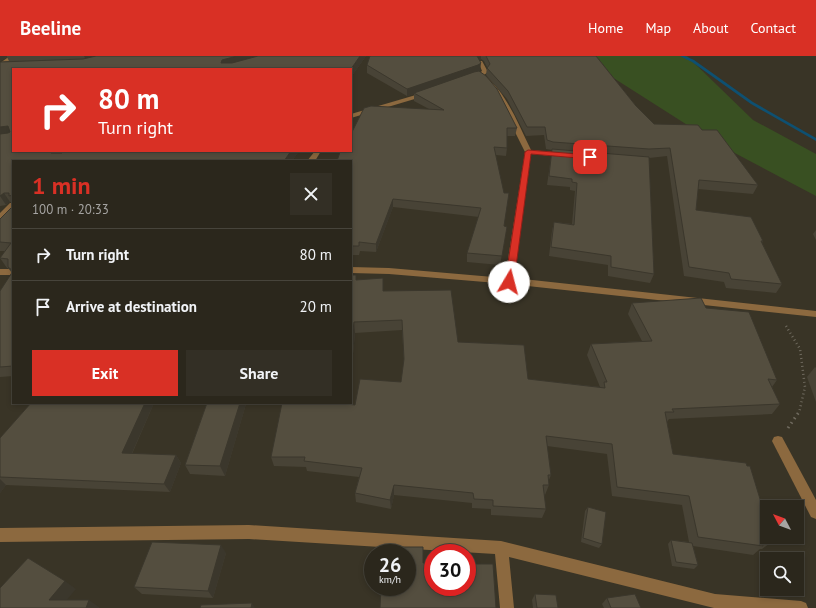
<!DOCTYPE html>
<html lang="en">
<head>
<meta charset="utf-8">
<style>
	body { margin:0; font-family:"PT Sans",sans-serif; background:#332f25; color:#f1f3f6; height:100vh; display:flex; flex-direction:column; font-size:15px; white-space:nowrap }
	* { box-sizing:border-box; margin:0 }
	p { font-size:13px; color:#a6a5a3 }
	.icon { flex:none; width:22px; height:22px; fill:none; stroke:currentColor; stroke-width:2; stroke-linecap:round; stroke-linejoin:round }
	.map { position:relative; flex:1; overflow:hidden }
	.sheet { position:absolute; left:12px; top:104px; width:340px; height:244px; display:flex; flex-direction:column; background:#2b271c; border-radius:0px; box-shadow:0 2px 6px #0003,0 0 0 1px #47443b }
	.sheet>* { flex:none }
	.banner { position:absolute; left:12px; top:12px; width:340px; height:84px; border-radius:0px; box-shadow:0 2px 6px #0003,0 0 0 1px #47443b; background:#d93025; color:#fff; overflow:hidden }
	.needle { width:26px; rotate:311deg }
	.tools { position:absolute; left:760px; top:444px; display:grid; gap:8px }
	.tools a { display:grid; place-items:center; width:44px; height:44px; border-radius:0px; background:#2b271c; box-shadow:0 2px 6px #0003,0 0 0 1px #47443b; font-size:20px }
	.speed { position:absolute; left:364px; top:488px; display:flex; gap:8px; font-size:20px; font-weight:700; text-align:center }
	.speed>* { display:grid; place-content:center; width:52px; height:52px; border-radius:50%; background:#2b271c; box-shadow:0 2px 6px #0003,0 0 0 1px #47443b; line-height:1 }
	.speed small { font-size:10px; font-weight:400 }
	.speed .limit { border:6px solid #d22; background:#fff; color:#111 }
	.pin { position:absolute; display:grid; place-items:center; width:34px; height:34px; color:#fff; margin:-17px; border-radius:8px; box-shadow:0 2px 6px #0006 }
	.me { position:absolute; width:44px; margin:-22px; rotate:8deg; stroke-linejoin:round; filter:drop-shadow(0 0 3px #0008) }
	.turn { display:flex; align-items:center; gap:14px; height:84px; padding:0 20px; font-size:18px }
	.turn .icon { width:52px; height:52px; stroke-width:2.5 }
	.turn b { display:block; font-size:28px; line-height:34px }
	.round { display:grid; place-items:center; flex:none; width:42px; height:42px; border-radius:0px; background:#332f25 }
	.summary { display:flex; align-items:center; justify-content:space-between; height:68px; padding:0 20px }
	h1 { font-size:24px; font-weight:600; line-height:30px; color:#d93025 }
	.primary-button { display:flex; gap:8px; margin-top:auto; padding:8px 20px }
	.primary-button a { flex:1; height:46px; border-radius:0px; background:#d93025; color:#fff; font-size:16px; font-weight:600; line-height:46px; text-align:center }
	.primary-button a+a { background:#332f25; color:#f1f3f6 }
	ul { padding:0; list-style:none }
	li { display:flex; align-items:center; gap:12px; height:52px; padding:0 20px; border-top:1px solid #47443b }
	li div { flex:1 }
	li b { display:block; font-size:15px }
	li em { font-style:normal }
	header { display:flex; align-items:center; gap:24px; box-sizing:border-box; height:56px; padding:0 20px; background:#d93025; color:#fff }
	header strong { font-size:19px }
	nav { display:flex; gap:22px; margin-inline-start:auto; font-size:14px }
	.map>svg:first-child { display:block }
	.green { fill:#395022 }
	.lines { fill:none; stroke-linecap:round; stroke-linejoin:round }
	.stream { fill:#0e5071; fill-rule:evenodd }
	.path-far1 { stroke:#706b5f; stroke-width:2.5; stroke-dasharray:1 3; stroke-linecap:butt }
	.path { stroke:#706b5f; stroke-width:3; stroke-dasharray:1.5 4; stroke-linecap:butt }
	.minor { fill:#8c693f; fill-rule:evenodd }
	.wall { fill:#484336 }
	.shaded-wall { fill:#3b372c }
	.building { fill:#544e3f; stroke:#3b372c }
	.route { fill:#d93025; stroke:#8d1f18 }
</style>
</head>
<body>
<header>
<strong>Beeline</strong>
<nav><a>Home</a><a>Map</a><a>About</a><a>Contact</a></nav>
</header>
<div class="map">
<svg width="816" height="552" viewBox="0 0 816 552">
	<rect width="100%" height="100%" fill="#393426"/>
	<polygon class="green" points="579,0 687,0 753,64 816,98 816,140 714,86"/>
	<g class="lines">
		<polygon class="stream" points="680,0 685,0 694,4 753,46 816,82 816,85 751,48 692,6"/>
		<polyline class="path-far1" points="786,270 800,293 805,331 799,357"/>
		<polyline class="path" points="788,372 799,356"/>
		<g class="minor">
			<polygon points="10,0 16,0 0,11 0,7"/>
			<path d="M 478,5 L 482,5 L 488,16 L 484,19 C 507,37 518,68 531,94 L 564,97 L 567,99 L 564,101 L 531,98 L 514,222 L 816,255 L 816,261 L 509,228 L 389,218 L 351,217 L 351,211 L 389,212 L 505,222 L 525,96 L 497,40 L 486,26 L 477,19 L 482,15 Z"/>
			<polygon points="426,36 429,38 428,39 351,62 351,58"/>
			<polygon points="315,95 321,95 315,105 307,105"/>
			<polygon points="10,147 13,147 13,153 0,163 0,157"/>
			<rect x="0" y="213" width="13" height="6"/>
			<polygon points="778,380 782,381 816,444 816,463 811,461 772,385 774,381"/>
			<polygon points="249,469 501,485 715,538 801,545 806,547 808,552 714,552 509,501 514,552 500,552 495,498 249,483 0,486 0,472"/>
		</g>
	</g>
	<g class="wall">
		<polygon points="0,0 366,0 351,21 351,13 13,95 299,95 292,105 13,105 13,146 10,146 6,149 0,150 0,6 9,5 7,1 0,5"/>
		<polygon points="370,0 596,0 636,50 654,68 702,74 758,129 753,138 698,133 696,154 763,185 762,187 782,228 776,237 726,232 724,226 684,220 667,100 649,102 654,218 650,227 608,220 608,209 549,200 552,175 554,166 572,168 575,135 570,134 570,131 547,129 552,94 546,93 544,79 526,80 507,43 486,19 487,11 484,5 481,3 479,4 480,15 479,15 517,72 515,80 507,80 507,92 506,100 496,99 504,170 507,171 500,209 467,206 467,197 479,161 393,151 376,196 360,195 359,199 351,199 351,105 342,96 429,53 414,45 414,38 407,40 367,17 367,9"/>
		<polygon points="13,150 13,320 0,321 0,235 12,217 8,212 7,212 0,202 5,195 0,195 0,163"/>
		<polygon points="816,174 816,184 813,178"/>
		<polygon points="351,219 356,224 383,235 458,286 528,323 600,331 587,299 591,288 642,285 628,258 632,247 706,252 777,324 772,331 780,348 772,358 669,363 667,366 673,398 773,485 762,493 760,493 753,499 693,490 698,509 694,513 672,510 668,488 671,484 689,486 682,449 612,440 607,398 547,390 551,419 548,426 549,429 545,439 544,438 546,453 542,462 491,459 491,453 472,452 472,447 394,439 391,453 356,446 355,437 359,421 307,415 306,411 274,410 271,401 355,349 401,326 404,305 402,274 355,277 352,308 351,308"/>
		<polygon points="815,311 816,312 816,346 807,321"/>
		<polygon points="31,347 154,347 132,398 176,399 181,407 170,436 6,429 0,437 0,382"/>
		<polygon points="207,347 276,347 246,348 225,420 190,418 185,409"/>
		<polygon points="588,451 602,488 599,492 581,486 585,455"/>
		<polygon points="226,497 213,542 142,538 134,531"/>
		<polygon points="535,538 558,552 533,552 532,544"/>
		<polygon points="607,542 641,552 604,552 602,548"/>
	</g>
	<g class="shaded-wall">
		<polygon points="0,0 7,0 7,1 0,5"/>
		<polygon points="84,0 100,0 86,4"/>
		<polygon points="237,0 266,0 224,12 221,7 222,4"/>
		<polygon points="360,0 366,0 351,21 351,13"/>
		<polygon points="476,0 481,0 481,3 476,6"/>
		<polygon points="481,7 480,15 477,17 414,37 414,38 407,40 407,33"/>
		<polygon points="8,70 13,78 0,80 0,71"/>
		<polygon points="52,95 66,95 56,104 51,97"/>
		<polygon points="291,95 299,95 292,105 284,105"/>
		<polygon points="4,137 10,146 6,149 0,140"/>
		<polygon points="393,143 393,151 376,196 376,188"/>
		<polygon points="354,266 355,277 352,308 351,291"/>
		<polygon points="145,347 154,347 128,406 122,397"/>
		<polygon points="240,347 246,347 246,348 225,420 220,410"/>
		<polygon points="176,399 181,407 170,436 164,428"/>
		<polygon points="0,423 6,429 0,437"/>
		<polygon points="394,429 394,439 391,453 390,444"/>
		<polygon points="221,489 226,497 213,542 208,535"/>
		<polygon points="65,525 76,533 60,552 49,544"/>
		<polygon points="89,544 99,551 99,552 86,552"/>
		<polygon points="252,547 255,552 251,552"/>
	</g>
	<g class="building">
		<polygon points="96,0 237,0 222,4 221,7 232,7 258,0 360,0 351,13 13,13 13,95 52,95 51,97 62,97 64,95 291,95 284,105 13,105 13,139 9,140 9,137 4,137 0,140 0,78 8,77 10,76 8,70 0,71 0,6 83,3"/>
		<polygon points="370,0 477,0 481,7 478,9 407,33 367,9"/>
		<polygon points="486,0 596,0 636,50 654,68 698,69 702,74 717,74 758,129 699,124 696,154 751,161 763,185 761,185 782,228 731,223 729,217 689,211 670,92 649,93 553,86 547,84 545,71 527,71 508,35 487,12 490,8"/>
		<polygon points="479,15 486,20 497,33 517,72 507,72 507,92 494,91 504,137 509,137 504,170 507,171 502,200 467,197 481,152 393,143 376,188 359,186 359,190 351,190 351,105 337,105 340,96 342,96 343,95 351,95 351,78 364,52 371,50 444,54 414,37 474,16"/>
		<polygon points="552,93 649,101 654,218 611,211 611,200 551,191 554,166 574,169 577,127 572,126 572,123 549,120"/>
		<polygon points="13,150 13,215 8,211 8,203 0,202 11,187 0,186 0,163"/>
		<polygon points="13,215 13,310 0,311 0,235"/>
		<polygon points="351,219 356,219 356,224 383,222 383,235 451,234 458,286 524,289 528,323 605,332 604,326 607,326 591,288 652,285 632,247 701,242 706,252 749,256 777,324 768,323 780,348 672,353 674,356 665,356 673,398 746,407 747,410 750,410 767,466 767,481 772,481 773,485 767,484 768,487 762,486 763,490 698,481 689,440 617,431 612,388 546,380 551,419 548,419 549,429 543,429 546,453 493,450 493,444 474,443 473,437 394,429 390,444 355,437 362,412 304,405 305,401 271,401 282,347 336,347 355,349 360,323 401,326 404,303 402,264 354,266 351,291"/>
		<polygon points="31,347 145,347 122,397 176,399 164,428 0,421 0,382"/>
		<polygon points="207,347 240,347 220,410 185,409"/>
		<polygon points="588,451 606,456 602,488 583,482"/>
		<polygon points="671,484 692,487 698,509 676,506"/>
		<polygon points="152,486 221,489 208,535 134,531"/>
		<polygon points="399,491 423,491 423,507 433,507 433,531 467,531 467,508 493,508 496,552 380,552 381,531 407,531 407,497 399,497"/>
		<polygon points="28,502 65,525 49,544 89,544 86,552 0,552 0,532"/>
		<polygon points="535,538 556,539 558,552 537,552"/>
		<polygon points="635,538 641,552 611,552 607,542"/>
		<polygon points="252,547 251,552 200,552 201,549"/>
	</g>
	<polygon class="route" points="528,94 590,99 593,101 590,103 531,98 514,226 509,228 505,226 525,96"/>
</svg>
<div class="tools">
<a><svg class="needle" viewBox="-14 -14 28 28"><path d="M0-13l5 13h-10z" fill="#e53935"/><path d="M0 13l5-13h-10z" fill="#a6a5a3"/></svg></a>
<a><svg class="icon" aria-label="search" viewBox="0 0 24 24"><circle cx="10" cy="10" r="6"/><path d="M15 15l6 6"/></svg></a>
</div>
<div class="speed"><div>26<small>km/h</small></div><div class="limit">30</div></div>
<div class="pin" style="left:590px;top:101px;background:#d93025"><svg class="icon" aria-label="arrive" viewBox="0 0 24 24"><path d="M6 21V4h12l-3 4 3 4H6"/></svg></div>
<svg class="me" style="left:509px;top:226px" viewBox="-20 -20 40 40"><circle r="19" fill="#fff"/><path d="M0-13L10 11 0 6-10 11z" fill="#d93025"/></svg>
<div class="banner">
<div class="turn"><svg class="icon" aria-label="right" viewBox="0 0 24 24"><path d="M7 20v-9h11M14 6l5 5-5 5"/></svg><div><b>80 m</b>Turn right</div></div>
</div>
<section class="sheet">
<div class="summary"><div><h1>1 min</h1><p>100 m · 20:33</p></div><a class="round"><svg class="icon" aria-label="close" viewBox="0 0 24 24"><path d="M6 6l12 12M18 6L6 18"/></svg></a></div>
<ul>
<li><svg class="icon" aria-label="right" viewBox="0 0 24 24"><path d="M7 20v-9h11M14 6l5 5-5 5"/></svg><div><b>Turn right</b></div><em>80 m</em></li>
<li><svg class="icon" aria-label="arrive" viewBox="0 0 24 24"><path d="M6 21V4h12l-3 4 3 4H6"/></svg><div><b>Arrive at destination</b></div><em>20 m</em></li>
</ul>
<div class="primary-button"><a>Exit</a><a>Share</a></div>
</section>
</div>
</body>
</html>
